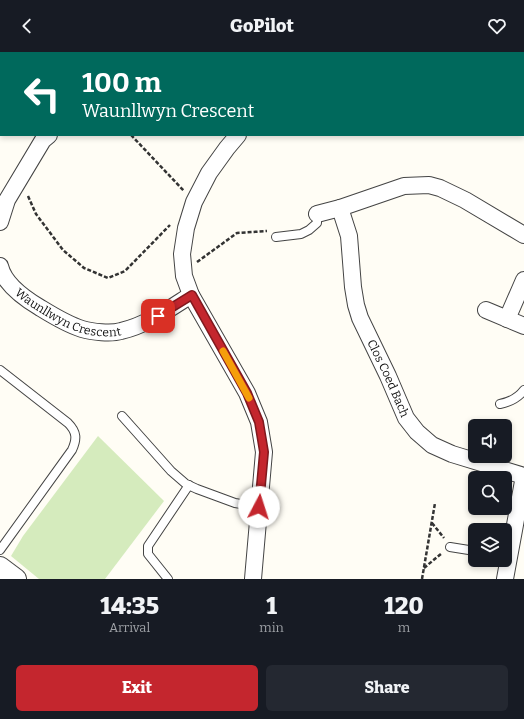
<!DOCTYPE html>
<html lang="en">
<head>
<meta charset="utf-8">
<style>
	body { margin:0; font-family:Bitter,serif; background:#242831; color:#f1f3f6; height:100vh; display:flex; flex-direction:column; font-size:15px; white-space:nowrap }
	* { box-sizing:border-box; margin:0 }
	p { font-size:13px; color:#9ea1a6 }
	.icon { flex:none; width:22px; height:22px; fill:none; stroke:currentColor; stroke-width:2; stroke-linecap:round; stroke-linejoin:round }
	.map { position:relative; height:527px; overflow:hidden }
	.panel { display:flex; flex-direction:column; background:#171b24; flex:1 }
	.panel>* { flex:none }
	.top-card { position:absolute; left:0px; top:0px; width:524px; height:84px; box-shadow:0 2px 6px #0003; background:#00695c; color:#fff; overflow:hidden }
	.buttons { position:absolute; left:468px; top:367px; display:grid; gap:8px }
	.buttons a { display:grid; place-items:center; width:44px; height:44px; border-radius:6px; background:#171b24; box-shadow:0 2px 6px #0003; font-size:20px }
	.pin { position:absolute; display:grid; place-items:center; width:34px; height:34px; color:#fff; margin:-17px; border-radius:8px; box-shadow:0 2px 6px #0006 }
	.me { position:absolute; width:44px; margin:-22px; rotate:5deg; stroke-linejoin:round; filter:drop-shadow(0 0 3px #0008) }
	.turn { display:flex; align-items:center; gap:14px; height:84px; padding:0 16px; font-size:18px }
	.turn .icon { width:52px; height:52px; stroke-width:2.5 }
	.turn b { display:block; font-size:28px; line-height:34px }
	.eta { display:flex; justify-content:space-evenly; align-items:center; height:68px; text-align:center }
	.eta b { font-size:24px; font-weight:800; line-height:28px }
	.button { display:flex; gap:8px; margin-top:auto; padding:8px 16px }
	.button a { flex:1; height:46px; border-radius:6px; background:#c4262e; color:#fff; font-size:16px; font-weight:800; line-height:46px; text-align:center }
	.button a+a { background:#242831; color:#f1f3f6 }
	header { display:flex; justify-content:space-between; align-items:center; height:52px; padding:0 16px; background:#171b24; font-size:18px; font-weight:800 }
	.map>svg:first-child { display:block }
	.green { fill:#d5ebbd }
	.lines { fill:none; stroke-linecap:round; stroke-linejoin:round }
	.service-casing { stroke:#444; stroke-width:10 }
	.minor-casing { stroke:#444; stroke-width:18 }
	.tertiary-casing { stroke:#444; stroke-width:22 }
	.path { stroke:#333; stroke-width:2.5; stroke-dasharray:4 2; stroke-linecap:butt }
	.service { stroke:#fff; stroke-width:8 }
	.minor { stroke:#fff; stroke-width:16 }
	.tertiary { stroke:#fff; stroke-width:20 }
	.route-casing { stroke:#7f191e; stroke-width:10 }
	.route { stroke:#c4262e; stroke-width:7 }
	.slow { stroke:#f59e0b; stroke-width:7 }
	.labels { text-anchor:middle; dominant-baseline:central; stroke-width:4; stroke-linejoin:round; paint-order:stroke }
	.street-label { font-size:12px; fill:#111; stroke:#fff }
</style>
</head>
<body>
<header><svg class="icon" aria-label="back" viewBox="0 0 24 24"><path d="M15 5l-7 7 7 7"/></svg>GoPilot<svg class="icon" aria-label="heart" viewBox="0 0 24 24"><path d="M12 20l-8-8c-3-5 5-10 8-4 3-6 11-1 8 4z"/></svg></header>
<div class="map">
<svg width="524" height="527" viewBox="0 0 524 527">
	<rect width="100%" height="100%" fill="#fffdf5"/>
	<polygon class="green" points="98,384 164,449 105,527 39,527 11,504 23,484"/>
	<g class="lines">
		<g class="service-casing">
			<g id="service">
				<polyline points="486,1 487,0"/>
				<polyline points="276,185 301,182 309,178 317,171 317,162"/>
				<path d="M 0,318 L 68,371 C 77,380 77,387 72,398 L 0,498"/>
				<path d="M 500,352 C 510,350 518,346 524,338"/>
				<polyline points="122,364 171,419 186,432 197,437 235,451 259,455"/>
				<polyline points="450,495 475,499"/>
				<polyline points="168,527 148,502 148,494 189,433"/>
			</g>
		</g>
		<g class="minor-casing">
			<g id="minor">
				<polyline points="229,0 230,1"/>
				<polyline points="321,1 322,0"/>
				<polyline points="0,44 1,45"/>
				<polyline points="238,83 227,96 209,121 194,150 186,176 182,202 184,224 191,243 247,341 259,370 264,400 253,527"/>
				<path id="s1" d="M 340,156 L 349,184 L 353,235 L 356,253 L 360,266 L 388,324 L 406,366 L 417,380 L 432,393 L 452,402 L 524,424"/>
				<polyline points="317,162 340,156 404,134 429,133 440,136 465,148 524,183"/>
				<polyline points="0,170 7,148 43,88 49,83"/>
				<path id="s2" d="M 0,214 C 4,231 24,246 39,255 C 52,263 66,272 82,277 C 92,280 111,282 121,279 C 147,273 169,257 191,243"/>
				<polyline points="486,258 524,274"/>
				<polyline points="507,267 524,228"/>
				<polyline points="505,527 524,424"/>
			</g>
		</g>
		<g class="tertiary-casing">
			<polyline id="tertiary" points="0,515 16,527"/>
		</g>
		<g class="path">
			<polyline points="37,1 38,0"/>
			<polyline points="132,1 133,0"/>
			<polyline points="131,83 184,139"/>
			<polyline points="28,144 36,162 63,198 84,216 108,226 125,219 170,173"/>
			<polyline points="197,210 237,181 267,179"/>
			<polyline points="432,471 444,486"/>
			<polyline points="424,516 442,501"/>
			<polyline points="422,527 435,451"/>
		</g>
		<use href="#service" class="service"/>
		<use href="#minor" class="minor"/>
		<use href="#tertiary" class="tertiary"/>
	</g>
	<g class="lines">
		<g class="route-casing">
			<polyline id="route" points="158,264 192,243 247,341 259,370 264,400 259,455"/>
		</g>
		<use href="#route" class="route"/>
		<polyline class="slow" points="223,299 249,346"/>
	</g>
	<g class="labels">
		<g class="street-label">
			<text stroke="none"><textPath href="#s2" startOffset="88">Waunllwyn Crescent</textPath></text>
			<text stroke="none"><textPath href="#s1" startOffset="179">Clos Coed Bach</textPath></text>
		</g>
	</g>
</svg>
<div class="buttons">
<a><svg class="icon" aria-label="sound" viewBox="0 0 24 24"><path d="M4 9h4l5-4v14l-5-4H4zM17 9q2 3 0 6"/></svg></a>
<a><svg class="icon" aria-label="search" viewBox="0 0 24 24"><circle cx="10" cy="10" r="6"/><path d="M15 15l6 6"/></svg></a>
<a><svg class="icon" aria-label="layers" viewBox="0 0 24 24"><path d="M12 4l9 5-9 5-9-5zM3 14l9 5 9-5"/></svg></a>
</div>
<div class="pin" style="left:158px;top:264px;background:#d93025"><svg class="icon" aria-label="arrive" viewBox="0 0 24 24"><path d="M6 21V4h12l-3 4 3 4H6"/></svg></div>
<svg class="me" style="left:259px;top:455px" viewBox="-20 -20 40 40"><circle r="19" fill="#fff"/><path d="M0-13L10 11 0 6-10 11z" fill="#c4262e"/></svg>
<div class="top-card">
<div class="turn"><svg class="icon" aria-label="left" viewBox="0 0 24 24"><path d="M17 20v-9H6M10 6l-5 5 5 5"/></svg><div><b>100 m</b>Waunllwyn Crescent</div></div>
</div>
</div>
<section class="panel">
<div class="eta">
<div><b>14:35</b><p>Arrival</p></div>
<div><b>1</b><p>min</p></div>
<div><b>120</b><p>m</p></div>
</div>
<div class="button"><a>Exit</a><a>Share</a></div>
</section>
</body>
</html>
